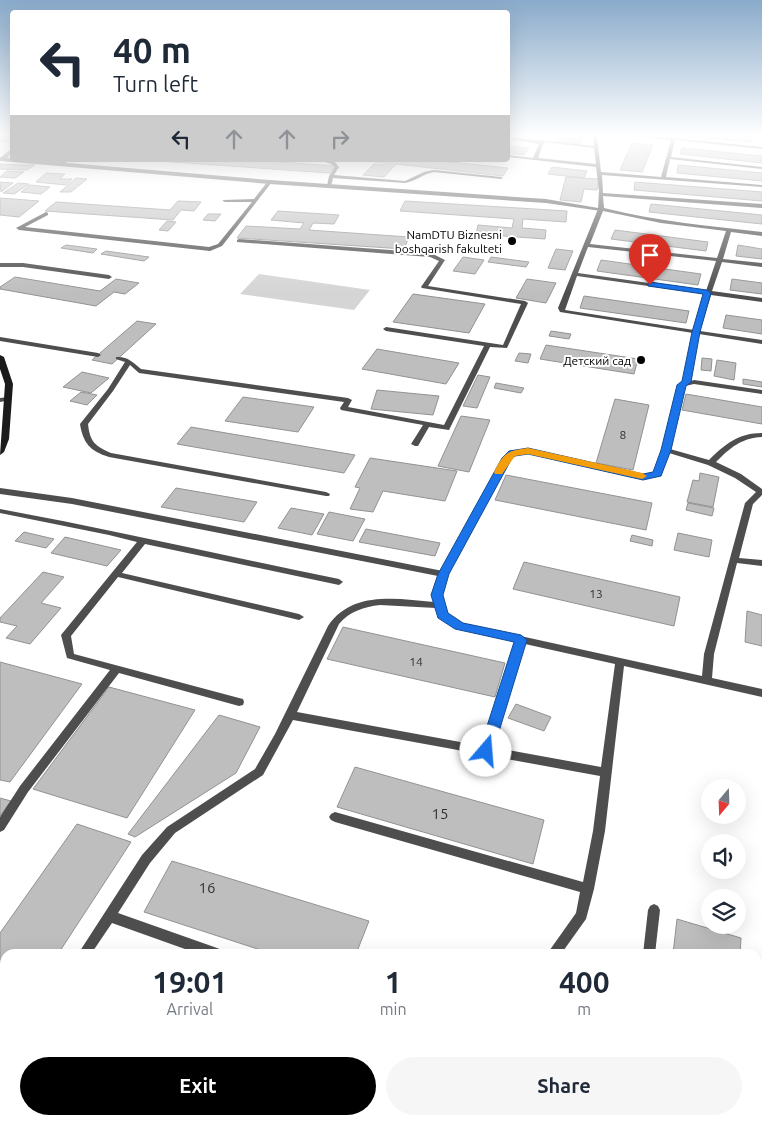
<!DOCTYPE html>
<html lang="en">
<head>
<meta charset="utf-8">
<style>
	body { margin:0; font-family:Ubuntu,sans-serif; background:#f6f6f7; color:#1f2937; height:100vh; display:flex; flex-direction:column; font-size:19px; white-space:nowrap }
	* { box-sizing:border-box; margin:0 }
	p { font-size:16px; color:#747a83 }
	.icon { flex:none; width:28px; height:28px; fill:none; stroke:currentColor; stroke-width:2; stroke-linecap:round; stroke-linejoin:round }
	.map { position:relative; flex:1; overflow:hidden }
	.side { position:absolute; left:0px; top:949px; width:762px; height:176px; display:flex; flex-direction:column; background:#fff; border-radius:15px 15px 0 0; box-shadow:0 5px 20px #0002 }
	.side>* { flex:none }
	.hud { position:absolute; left:10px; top:10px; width:500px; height:152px; border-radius:5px; box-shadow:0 5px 20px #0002; background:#fff; color:#1f2937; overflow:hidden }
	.needle { width:32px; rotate:199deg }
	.fabs { position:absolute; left:701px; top:779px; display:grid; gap:10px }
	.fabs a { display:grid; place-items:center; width:45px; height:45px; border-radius:50%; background:#fff; box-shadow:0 5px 20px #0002; font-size:25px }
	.pin { position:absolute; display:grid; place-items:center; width:42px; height:42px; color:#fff; margin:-51px -21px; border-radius:50% 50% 50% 0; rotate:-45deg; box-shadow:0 0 5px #0007 }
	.pin .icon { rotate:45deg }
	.me { position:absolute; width:55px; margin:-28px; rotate:18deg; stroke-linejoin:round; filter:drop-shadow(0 0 4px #0008) }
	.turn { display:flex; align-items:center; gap:18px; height:105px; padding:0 20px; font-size:22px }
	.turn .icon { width:65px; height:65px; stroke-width:2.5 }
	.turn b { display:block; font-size:35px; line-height:42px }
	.lanes { display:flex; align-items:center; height:48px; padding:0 20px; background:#0003; justify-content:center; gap:25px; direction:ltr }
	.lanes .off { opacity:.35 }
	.eta { display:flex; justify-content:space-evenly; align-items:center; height:85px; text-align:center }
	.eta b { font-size:30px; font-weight:700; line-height:35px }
	.action { display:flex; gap:10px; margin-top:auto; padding:10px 20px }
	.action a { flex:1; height:58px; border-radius:30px; background:#000; color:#fff; font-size:20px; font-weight:700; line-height:58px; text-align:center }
	.action a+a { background:#f6f6f7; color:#1f2937 }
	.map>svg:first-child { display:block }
	.green { fill:#d5d5d5 }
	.building { fill:#bebebe; stroke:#929292 }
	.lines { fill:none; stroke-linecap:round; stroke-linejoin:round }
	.lane { fill:#4e4e4e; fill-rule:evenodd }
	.street { fill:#4e4e4e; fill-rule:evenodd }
	.secondary { fill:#1b1b1b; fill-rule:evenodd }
	.route { fill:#1a73e8; stroke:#114b97 }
	.slow { fill:#f59e0b }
	.poi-dot { fill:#000; stroke:#fff; stroke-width:2 }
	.labels { text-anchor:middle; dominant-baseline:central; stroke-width:4; stroke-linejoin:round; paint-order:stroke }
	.far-poi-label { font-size:12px; fill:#000; stroke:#fff; text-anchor:end }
	.number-label { font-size:12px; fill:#303030 }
	.near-number-label { font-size:15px; fill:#303030 }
</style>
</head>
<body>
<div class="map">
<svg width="762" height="1124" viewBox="0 0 762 1124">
	<rect width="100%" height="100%" fill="#fff"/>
	<polygon class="green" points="259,274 370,290 354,310 240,294"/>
	<g class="building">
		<polygon points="0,136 12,136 12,141 0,142"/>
		<polygon points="560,136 565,136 583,138 580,145 556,142"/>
		<polygon points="683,136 752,136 751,142"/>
		<polygon points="632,143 653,145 642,172 620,170"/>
		<polygon points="508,146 529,148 524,155 508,153"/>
		<polygon points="682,148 762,156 762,163 680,154"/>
		<polygon points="144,160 254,160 335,166 330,173"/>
		<polygon points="361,160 431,160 508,168 503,176 396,164 384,177 363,175 374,164 383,165 385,163"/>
		<polygon points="0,164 23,165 35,165 27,170 0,169"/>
		<polygon points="678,165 762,173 762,181 677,173"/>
		<polygon points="552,167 587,171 584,178 548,174"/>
		<polygon points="7,171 24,172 15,178 0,177"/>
		<polygon points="46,173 65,174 60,179 72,179 66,185 36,182"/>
		<polygon points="566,177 599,179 597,190 584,189 581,202 560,200"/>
		<polygon points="76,178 87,179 71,192 60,192"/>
		<polygon points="0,182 13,183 1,192"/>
		<polygon points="635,182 762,192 762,201 634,190"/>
		<polygon points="18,183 29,184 14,194 3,193"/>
		<polygon points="30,185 50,187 41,194 21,192"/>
		<polygon points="0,198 39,201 19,217 0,215"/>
		<polygon points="178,201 201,202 194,211 181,210 173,220 45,211 56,202 170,210"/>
		<polygon points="405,201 567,211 566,222 523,219 522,228 546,230 545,239 476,234 478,225 512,228 514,219 400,211"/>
		<polygon points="651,204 762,215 762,224 649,212"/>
		<polygon points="278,211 339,215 334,224 313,223 309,230 409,237 404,249 237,238 246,226 300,229 304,223 271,220"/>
		<polygon points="208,214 221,214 215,221 203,220"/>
		<polygon points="167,221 176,222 168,231 159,230"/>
		<polygon points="615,230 708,242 706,251 611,239"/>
		<polygon points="66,245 97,249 93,253 61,248"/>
		<polygon points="738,245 762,249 762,259 736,256"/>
		<polygon points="556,249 573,251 565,270 548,268"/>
		<polygon points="106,251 149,257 144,261 101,254"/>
		<polygon points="463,257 484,260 475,274 453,271"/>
		<polygon points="491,257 529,262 526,267 488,262"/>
		<polygon points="601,260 701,274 698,285 597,271"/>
		<polygon points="15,277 100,291 116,279 139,283 125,294 114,292 96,306 0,289 0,287"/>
		<polygon points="527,279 556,283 546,303 516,298"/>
		<polygon points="732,279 762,283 762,294 730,290"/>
		<polygon points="413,294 485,304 469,333 393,322"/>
		<polygon points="584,296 689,311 686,323 580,308"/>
		<polygon points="726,315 762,320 762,334 723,328"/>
		<polygon points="137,321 156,324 112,364 92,360"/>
		<polygon points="551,331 571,334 569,339 549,336"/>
		<polygon points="546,345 638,359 634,374 540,359"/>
		<polygon points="377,349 459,363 446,384 362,369"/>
		<polygon points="519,353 531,354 528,363 515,361"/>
		<polygon points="702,358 712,359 711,371 701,370"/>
		<polygon points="717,360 736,363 734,380 714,376"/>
		<polygon points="82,372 109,378 91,393 63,387"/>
		<polygon points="478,375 490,377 477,408 463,406"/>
		<polygon points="743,379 762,382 762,387 743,384"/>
		<polygon points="496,383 524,388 521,393 494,388"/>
		<polygon points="377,390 439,396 433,415 371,409"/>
		<polygon points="81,392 97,395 87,405 70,401"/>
		<polygon points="686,394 762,407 762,424 682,410"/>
		<polygon points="243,397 314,407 298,432 225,421"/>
		<polygon points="615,399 649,405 633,470 596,463"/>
		<polygon points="461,416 490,420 469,472 438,466"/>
		<polygon points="191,427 355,455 344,473 177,444"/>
		<polygon points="370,458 457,471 445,501 383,491 373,512 350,509 360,488 355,487"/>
		<polygon points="700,473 719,477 713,507 687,502 693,480 699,481"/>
		<polygon points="506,475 652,503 646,530 495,500"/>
		<polygon points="176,488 257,502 244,522 161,507"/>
		<polygon points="688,503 714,508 712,516 686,510"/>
		<polygon points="291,508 324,514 312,535 278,528"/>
		<polygon points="329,512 365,519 353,541 317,534"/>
		<polygon points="366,529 440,543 435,556 359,542"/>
		<polygon points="24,532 54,539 46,548 15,541"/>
		<polygon points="678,533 712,540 709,557 674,550"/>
		<polygon points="632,535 653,540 652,546 630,541"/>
		<polygon points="65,537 121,550 107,566 51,553"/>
		<polygon points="524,562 680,597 674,626 513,589"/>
		<polygon points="43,572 64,577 41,603 61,608 30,644 6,638 17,626 0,622 0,618"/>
		<polygon points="747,611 762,615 762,646 745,642"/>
		<polygon points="343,627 505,663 495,697 327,659"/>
		<polygon points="0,662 82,684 10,782 0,780"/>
		<polygon points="109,687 195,710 127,818 33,789"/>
		<polygon points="516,704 551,717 544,731 508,718"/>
		<polygon points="219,715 260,727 236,773 135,837 128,834"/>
		<polygon points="355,767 544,820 533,864 337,807"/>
		<polygon points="0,798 11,801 0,816"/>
		<polygon points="77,824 131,842 58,954 5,954 5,1012 0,1010 0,933"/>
		<polygon points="172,861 369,921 356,954 273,954 144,912"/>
		<polygon points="677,919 741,938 740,954 673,954"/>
		<polygon points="18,1120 228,1120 239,1124 28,1124"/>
		<polygon points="653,1120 729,1120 729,1124 652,1124"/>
	</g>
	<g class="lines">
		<g class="lane">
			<path d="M 593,136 L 597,136 L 601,172 L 661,177 L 671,140 L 634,136 L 673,138 L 762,147 L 762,149 L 675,140 L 671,157 L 762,167 L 762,169 L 670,159 L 666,177 L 762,185 L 762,187 L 602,175 L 603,193 L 762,204 L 762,208 L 603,196 L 604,208 C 656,221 709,226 762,232 L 762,236 L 731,232 L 723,259 L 762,263 L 762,267 L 722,262 L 712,291 L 762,298 L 762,302 L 711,295 L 700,331 L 762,340 L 762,344 L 699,334 L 691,381 L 694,380 L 762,390 L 762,394 L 694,384 L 685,386 L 670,449 L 709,460 C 725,444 739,433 762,433 L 762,437 C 741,438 730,448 716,462 L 741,474 L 762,489 L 762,495 L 753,504 L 739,558 L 762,560 L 762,566 L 737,563 L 714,654 L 712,678 L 762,689 L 762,697 L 624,666 L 605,831 L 594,889 L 586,919 L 561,954 L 547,954 L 576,913 L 580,892 L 335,822 L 331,820 L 329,817 L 331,814 L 335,812 L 583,882 L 593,831 L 600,776 L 293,720 L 263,775 L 175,833 L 150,863 L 118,913 L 217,948 L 222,950 L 223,954 L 199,954 L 112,923 L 91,954 L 78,954 L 142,855 L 167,827 L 255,769 L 275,734 L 328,626 C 352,590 398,599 434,602 L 432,595 L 439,574 L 503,458 L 509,451 L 528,449 L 643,475 L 655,472 L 662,450 L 679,385 L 684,382 L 693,333 L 560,312 L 558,308 L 598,209 L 599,191 L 596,167 L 508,157 L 508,155 L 533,158 L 539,144 L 508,139 L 508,137 L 594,146 ZM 544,142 L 594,148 L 596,164 L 538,158 ZM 603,211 L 661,223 L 726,231 L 717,258 L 590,244 ZM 588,247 L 716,261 L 706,291 L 578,273 ZM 577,276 L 705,294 L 694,330 L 565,310 ZM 528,453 L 643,479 L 661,476 L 669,453 L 708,465 L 735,478 L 756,492 L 745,503 L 704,654 L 702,676 L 462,623 L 447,613 L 442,595 L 447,574 L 510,459 L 514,455 ZM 380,605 L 436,608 L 440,617 L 456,628 L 516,642 L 482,746 L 297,712 L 339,624 C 350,611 364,607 380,605 ZM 525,644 L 615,664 L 601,767 L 492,747 Z"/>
			<polygon points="10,150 12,150 12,153 4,160 0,160 0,158"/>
			<polygon points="64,160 69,160 63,165 59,165 59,163"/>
			<path d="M 319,160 L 335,162 L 339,167 L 334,175 L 405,181 L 424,172 L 434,170 L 501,177 L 503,178 L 501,179 L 434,172 C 423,174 416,181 405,183 L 333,178 L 331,186 L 329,187 L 327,186 L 329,176 L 335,167 L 331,164 Z"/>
			<polygon points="268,181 272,182 222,246 210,251 19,230 16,228 46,212 48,213 48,215 25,227 209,247 218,244 252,202 225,202 223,201 223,200 254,199"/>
			<path d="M 239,239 L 431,253 L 445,260 L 428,286 L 525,301 L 528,303 L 507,348 L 490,347 L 449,430 L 429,427 L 418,446 L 415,446 L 411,444 L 423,425 L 341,410 L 340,408 L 344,402 L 139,373 L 130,365 L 113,391 L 88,424 C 90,442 95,446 111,453 L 326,492 L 330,494 L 329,496 L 326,496 L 109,457 C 90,451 83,443 80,424 L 108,389 L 125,362 L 116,359 L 116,357 C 127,356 133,362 141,369 L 348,398 L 352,400 L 348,407 L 444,425 L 484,346 L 386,331 L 383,329 L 386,327 L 503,345 L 521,304 L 422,288 L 421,287 L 439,261 L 430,257 L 237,242 L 237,240 Z"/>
			<polygon points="0,263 23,263 109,275 112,277 109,279 23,267 0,267"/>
			<polygon points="0,337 98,353 101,355 98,357 0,341"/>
			<polygon points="8,397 12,399 10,400 0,402 0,398"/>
			<path d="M 0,509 C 113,530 226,556 339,579 L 343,582 L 339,585 L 145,544 L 122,573 L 299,614 L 304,617 L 299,620 L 118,577 L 71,636 L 74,654 L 239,698 L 243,699 L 244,702 L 243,705 L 239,706 L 119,673 L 28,792 L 4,830 L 0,832 L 0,817 L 20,786 L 110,670 L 67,658 L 61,635 L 137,542 L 109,535 L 0,513 Z"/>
			<polygon points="654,904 658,906 660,910 655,954 643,954 648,910 650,906"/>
			<polygon points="5,1070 5,1090 0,1092 0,1072"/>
			<polygon points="619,1120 633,1120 632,1124 618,1124"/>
		</g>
		<g class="street">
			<polygon points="0,157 12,158 12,160 32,160 270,180 546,199 604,209 601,211 546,203 270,184 0,161"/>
			<polygon points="0,488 72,498 443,571 448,574 443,577 72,504 0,494"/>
		</g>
		<polygon class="secondary" points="0,355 4,357 13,384 9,439 4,452 0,455 5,384 0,369"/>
	</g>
	<linearGradient id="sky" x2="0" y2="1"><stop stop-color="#89aaca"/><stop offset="0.46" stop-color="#fff"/><stop offset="1" stop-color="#fff" stop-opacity="0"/></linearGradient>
	<rect width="762" height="293" fill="url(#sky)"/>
	<polygon class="route" points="650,282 707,290 711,293 700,332 691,382 686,386 671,450 661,476 643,480 528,454 515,456 511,460 449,574 443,595 448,613 463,623 521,635 527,640 493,751 491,755 486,756 481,755 479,751 514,642 455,629 438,618 431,595 438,574 502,458 509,451 528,448 643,474 653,472 661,450 677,385 682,381 692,332 703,294 648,286 648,283"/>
	<path class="slow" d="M 528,448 L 642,473 L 647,476 L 642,479 L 528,454 L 515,456 L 502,474 L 495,474 L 494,472 C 504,453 506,451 528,448 Z"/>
	<g class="poi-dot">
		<circle cx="512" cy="241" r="5"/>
		<circle cx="641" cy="360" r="5"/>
	</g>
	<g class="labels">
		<g class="far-poi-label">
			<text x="502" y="234">NamDTU Biznesni<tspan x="502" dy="14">boshqarish fakulteti</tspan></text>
			<text x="631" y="360">Детский сад</text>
		</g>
		<g class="number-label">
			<text x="623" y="434">8</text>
			<text x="596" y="593">13</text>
			<text x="416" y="661">14</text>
		</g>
		<g class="near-number-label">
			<text x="440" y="813">15</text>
			<text x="207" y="887">16</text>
		</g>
	</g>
</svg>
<div class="fabs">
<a><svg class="needle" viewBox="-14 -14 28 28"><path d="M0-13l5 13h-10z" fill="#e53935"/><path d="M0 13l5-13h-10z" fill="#747a83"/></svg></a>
<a><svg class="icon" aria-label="sound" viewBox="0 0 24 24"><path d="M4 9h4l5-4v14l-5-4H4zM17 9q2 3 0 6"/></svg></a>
<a><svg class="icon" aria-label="layers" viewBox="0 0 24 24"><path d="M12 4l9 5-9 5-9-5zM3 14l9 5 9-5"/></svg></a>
</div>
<div class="pin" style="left:650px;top:285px;background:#d93025"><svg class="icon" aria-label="arrive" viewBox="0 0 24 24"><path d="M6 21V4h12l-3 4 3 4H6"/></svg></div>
<svg class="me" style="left:486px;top:751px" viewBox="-20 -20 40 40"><circle r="19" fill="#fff"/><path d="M0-13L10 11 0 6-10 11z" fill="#1a73e8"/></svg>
<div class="hud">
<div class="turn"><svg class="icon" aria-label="left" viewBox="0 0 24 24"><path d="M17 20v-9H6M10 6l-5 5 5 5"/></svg><div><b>40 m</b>Turn left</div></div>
<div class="lanes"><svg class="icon" aria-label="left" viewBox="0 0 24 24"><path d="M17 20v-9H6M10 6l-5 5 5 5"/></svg><svg class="icon off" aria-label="ahead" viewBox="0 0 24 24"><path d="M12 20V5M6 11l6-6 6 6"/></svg><svg class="icon off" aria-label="ahead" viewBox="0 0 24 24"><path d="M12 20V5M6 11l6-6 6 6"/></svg><svg class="icon off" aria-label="right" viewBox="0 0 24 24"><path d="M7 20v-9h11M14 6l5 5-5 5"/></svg></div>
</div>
<section class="side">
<div class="eta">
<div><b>19:01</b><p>Arrival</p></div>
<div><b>1</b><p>min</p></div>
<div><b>400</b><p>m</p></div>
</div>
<div class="action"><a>Exit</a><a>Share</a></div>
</section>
</div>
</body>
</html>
